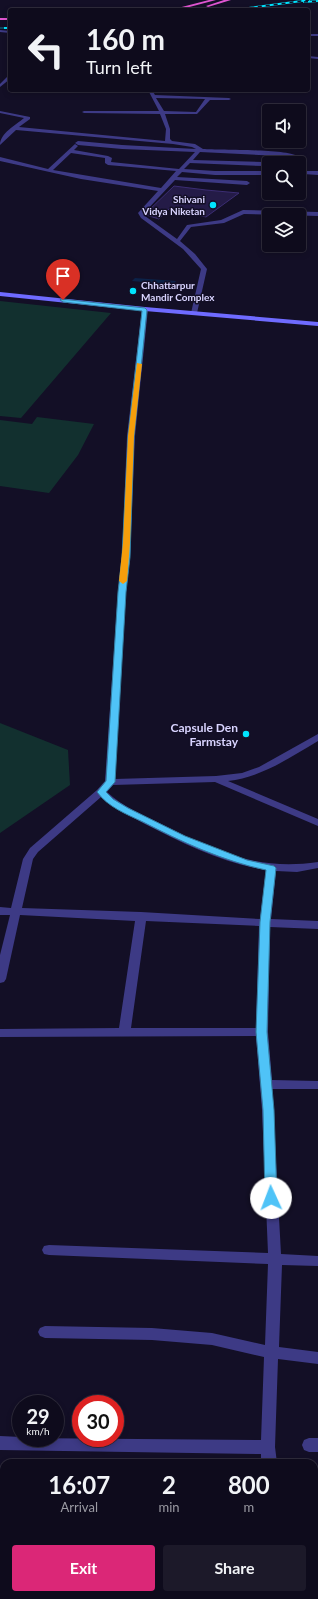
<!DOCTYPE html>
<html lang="en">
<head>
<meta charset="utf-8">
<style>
	body { margin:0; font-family:Lato,sans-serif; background:#1c1929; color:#f1f3f6; height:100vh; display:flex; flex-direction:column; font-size:15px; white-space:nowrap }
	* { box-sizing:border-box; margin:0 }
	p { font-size:13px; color:#9b9ba3 }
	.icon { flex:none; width:22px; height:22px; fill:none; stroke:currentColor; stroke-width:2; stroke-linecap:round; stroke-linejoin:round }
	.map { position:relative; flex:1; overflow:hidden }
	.panel { position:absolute; left:0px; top:1459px; width:318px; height:140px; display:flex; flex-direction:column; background:#0e0b1c; border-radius:12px 12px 0 0; box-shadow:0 2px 6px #0003,0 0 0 1px #2e2b3b }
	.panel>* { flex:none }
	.banner { position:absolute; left:8px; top:8px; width:302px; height:84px; border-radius:4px; box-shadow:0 2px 6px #0003,0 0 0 1px #2e2b3b; background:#0e0b1c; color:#f1f3f6; overflow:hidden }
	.buttons { position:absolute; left:262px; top:104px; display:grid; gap:8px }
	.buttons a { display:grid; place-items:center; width:44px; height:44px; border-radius:4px; background:#0e0b1c; box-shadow:0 2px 6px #0003,0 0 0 1px #2e2b3b; font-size:20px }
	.speed { position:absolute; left:12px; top:1395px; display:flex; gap:8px; font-size:20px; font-weight:700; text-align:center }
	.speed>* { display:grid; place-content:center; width:52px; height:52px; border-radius:50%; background:#0e0b1c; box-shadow:0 2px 6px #0003,0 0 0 1px #2e2b3b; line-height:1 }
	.speed small { font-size:10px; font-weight:400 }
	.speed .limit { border:6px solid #d22; background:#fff; color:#111 }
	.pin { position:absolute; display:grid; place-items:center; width:34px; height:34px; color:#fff; margin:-41px -17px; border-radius:50% 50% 50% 0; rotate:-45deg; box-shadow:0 0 4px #0007 }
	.pin .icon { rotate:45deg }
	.me { position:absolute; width:44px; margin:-22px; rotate:358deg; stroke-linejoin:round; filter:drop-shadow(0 0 3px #0008) }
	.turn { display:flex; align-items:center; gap:14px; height:84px; padding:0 12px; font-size:18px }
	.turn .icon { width:52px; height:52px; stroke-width:2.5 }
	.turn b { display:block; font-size:28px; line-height:34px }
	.eta { display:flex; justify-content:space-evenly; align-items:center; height:68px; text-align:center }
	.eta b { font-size:24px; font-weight:700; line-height:28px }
	.button { display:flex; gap:8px; margin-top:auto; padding:8px 12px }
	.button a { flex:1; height:46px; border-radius:4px; background:#db2777; color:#fff; font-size:16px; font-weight:700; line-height:46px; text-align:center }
	.button a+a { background:#1c1929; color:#f1f3f6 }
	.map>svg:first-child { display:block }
	.green { fill:#12302f }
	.water { fill:#0c2248 }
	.building { fill:#241b47; stroke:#3b2d73 }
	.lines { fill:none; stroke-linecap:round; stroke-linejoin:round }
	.minor { fill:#3d3a85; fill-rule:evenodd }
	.secondary { fill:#6f6bff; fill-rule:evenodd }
	.trunk { fill:#e055d1; fill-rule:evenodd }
	.rail-casing { stroke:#00e5ff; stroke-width:2 }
	.rail { stroke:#130f26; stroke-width:1.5; stroke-dasharray:4; stroke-linecap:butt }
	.route { fill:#4fc3f7; stroke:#337fa1 }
	.slow { fill:#f59e0b }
	.poi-dot { fill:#00e5ff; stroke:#130f26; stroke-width:1.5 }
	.labels { text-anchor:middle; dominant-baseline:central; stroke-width:3; stroke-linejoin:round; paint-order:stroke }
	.far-poi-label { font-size:10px; font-weight:bold; fill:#d9d4ff; stroke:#130f26; text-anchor:end }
	.poi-label { font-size:12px; font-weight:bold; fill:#d9d4ff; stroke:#130f26; text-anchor:end }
</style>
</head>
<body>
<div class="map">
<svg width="318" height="1599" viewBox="0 0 318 1599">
	<rect width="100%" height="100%" fill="#130f26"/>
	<g class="green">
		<polygon points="0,301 111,313 21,418 0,416"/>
		<polygon points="37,417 94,424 78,455 49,493 0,486 0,420 32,424"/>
		<polygon points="0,723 68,750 70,785 0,833"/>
	</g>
	<polygon class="water" points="135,278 176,281 173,285 132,281"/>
	<polygon class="building" points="174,186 206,190 239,193 206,217 170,208 159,219 146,215 146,213"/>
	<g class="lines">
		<g class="minor">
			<polygon points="0,30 10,31 10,33 0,32"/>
			<rect x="308" y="34" width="10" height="2"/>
			<polygon points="308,56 318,57 318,59 308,58"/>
			<polygon points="8,76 10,76 10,79 0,87 0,84"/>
			<path d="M 148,90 L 152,90 L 155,95 L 229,98 L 231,99 L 229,100 L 210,100 L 197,114 L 165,114 L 170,129 L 170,139 L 172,141 L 195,144 L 203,149 C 219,150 286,149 297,156 C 301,158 304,167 307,171 L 318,171 L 318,175 L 303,174 L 299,168 L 299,163 L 296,163 L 294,158 L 280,156 L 200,152 L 193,160 L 263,162 L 266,164 L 263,166 L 190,163 L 184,169 L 215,171 L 269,171 L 269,175 L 215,175 L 182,172 L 177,177 L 247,181 L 250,183 L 247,185 L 175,180 L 144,213 L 145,216 L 177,239 L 187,225 L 221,220 L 243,210 L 318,212 L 318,216 L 244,214 L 224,223 L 191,227 L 180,241 L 195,254 L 207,269 L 197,313 L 194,315 L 191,313 L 201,269 L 183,249 L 141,218 L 138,213 L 158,191 L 81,179 L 0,161 L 0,157 L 48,169 L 75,144 L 78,146 L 74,150 L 108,156 L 112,158 L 111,162 L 179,169 L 195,152 L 122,149 L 78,145 L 75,143 L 78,141 L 122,145 L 196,149 L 192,147 L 173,144 L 16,130 L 0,145 C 0,133 16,125 24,118 L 0,113 L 0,111 L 30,117 L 30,119 L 19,127 L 165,141 L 166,129 L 160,114 L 84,113 L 82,112 L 84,111 L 159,111 ZM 156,98 L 205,99 L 196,112 L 164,111 ZM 71,153 L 105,158 L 105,163 L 108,165 L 176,171 L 161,188 L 53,170 Z"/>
			<path d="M 145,307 L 148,309 L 135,436 L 130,557 L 126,592 L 115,779 L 216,776 L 242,773 L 259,767 L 318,734 L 318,741 C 289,758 262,777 228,781 L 318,819 L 318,826 L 215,782 L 113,785 L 107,792 C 122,806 143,815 161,824 C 215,851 256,871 318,862 L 318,868 L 297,872 L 276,871 L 271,919 L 318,921 L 318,929 L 270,927 L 268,1032 L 272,1080 L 318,1081 L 318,1089 L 272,1089 L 281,1254 L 318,1256 L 318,1266 L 282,1265 L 279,1347 L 318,1352 L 318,1364 L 278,1359 L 275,1447 L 277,1463 L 261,1463 L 261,1454 L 0,1450 L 0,1436 L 21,1437 L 21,1438 L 261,1440 L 264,1357 L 212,1345 L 152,1340 L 45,1338 L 40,1336 L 38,1332 L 40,1328 L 45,1326 L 152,1328 L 212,1333 L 265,1345 L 268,1264 L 49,1255 L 44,1254 L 42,1250 L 44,1246 L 49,1245 L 268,1253 L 262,1110 L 256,1036 L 0,1037 L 0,1029 L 119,1028 L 135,921 L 20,915 L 6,979 L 4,982 L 0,983 L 0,955 L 10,915 L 0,915 L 0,907 L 11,908 L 23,859 L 30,848 L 97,790 L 105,781 L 118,592 L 122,557 L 127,436 L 142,309 ZM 101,797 C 114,809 130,816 145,824 C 184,844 223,863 266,870 L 260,919 L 141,912 L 22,908 L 33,859 L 38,852 ZM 146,921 L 259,926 L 256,1028 L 131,1028 Z"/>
			<polygon points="309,1438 318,1438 318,1452 309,1452 304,1450 302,1445 304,1440"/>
			<rect x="273" y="1595" width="16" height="4"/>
		</g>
		<polygon class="secondary" points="0,292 145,307 318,322 318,326 145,311 0,296"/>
		<g class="trunk">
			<polygon points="209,0 216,0 178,10 170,10"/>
			<polygon points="224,0 231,0 208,7 206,6"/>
			<rect x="0" y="18" width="10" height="2"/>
		</g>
		<g class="rail-casing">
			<g id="rail">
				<polyline points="304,2 318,1"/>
				<polyline points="234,10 309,0"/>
				<polyline points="0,28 10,28"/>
			</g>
		</g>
		<use href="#rail" class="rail"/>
	</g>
	<path class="route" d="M 61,299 L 145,308 L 147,310 L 134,436 L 130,557 L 126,592 L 115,782 L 106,792 L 113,799 L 128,808 L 185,836 L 247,860 L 274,866 L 276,868 L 270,922 L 267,1032 L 274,1110 L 277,1198 L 275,1201 L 271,1203 L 267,1201 L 265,1198 L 263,1110 L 256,1032 L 260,922 L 266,870 C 223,861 182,842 143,822 C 126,814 108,807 97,792 L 106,781 L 118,592 L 122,557 L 128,436 L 142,311 L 63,302 L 60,300 Z"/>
	<polygon class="slow" points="137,363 142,364 134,436 130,543 127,581 123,584 119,581 123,543 128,436"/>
	<g class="poi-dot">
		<circle cx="213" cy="205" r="4"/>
		<circle cx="133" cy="291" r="4"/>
		<circle cx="246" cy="734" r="4"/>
	</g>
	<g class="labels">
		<g class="far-poi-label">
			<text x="205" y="199">Shivani<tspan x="205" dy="12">Vidya Niketan</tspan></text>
			<text x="141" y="285" text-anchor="start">Chhattarpur<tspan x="141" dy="12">Mandir Complex</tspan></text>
		</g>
		<g class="poi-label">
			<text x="238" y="727">Capsule Den<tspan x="238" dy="14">Farmstay</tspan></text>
		</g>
	</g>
</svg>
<div class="buttons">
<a><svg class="icon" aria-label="sound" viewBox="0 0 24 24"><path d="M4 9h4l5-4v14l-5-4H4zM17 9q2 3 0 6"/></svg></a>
<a><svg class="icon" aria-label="search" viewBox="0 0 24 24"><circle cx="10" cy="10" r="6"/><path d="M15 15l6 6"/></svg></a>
<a><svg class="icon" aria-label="layers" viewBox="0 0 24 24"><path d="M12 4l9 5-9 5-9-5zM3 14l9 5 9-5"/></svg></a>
</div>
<div class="speed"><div>29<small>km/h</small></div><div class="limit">30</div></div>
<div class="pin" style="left:63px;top:300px;background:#d93025"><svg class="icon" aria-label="arrive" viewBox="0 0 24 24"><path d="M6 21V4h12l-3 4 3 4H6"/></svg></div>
<svg class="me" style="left:271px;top:1198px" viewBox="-20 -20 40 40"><circle r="19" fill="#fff"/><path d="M0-13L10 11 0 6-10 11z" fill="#4fc3f7"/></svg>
<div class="banner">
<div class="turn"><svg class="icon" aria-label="left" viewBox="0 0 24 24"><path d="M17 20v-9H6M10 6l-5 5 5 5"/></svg><div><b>160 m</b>Turn left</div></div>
</div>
<section class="panel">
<div class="eta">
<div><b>16:07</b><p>Arrival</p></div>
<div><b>2</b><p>min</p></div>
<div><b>800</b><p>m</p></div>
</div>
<div class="button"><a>Exit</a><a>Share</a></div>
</section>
</div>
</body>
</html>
